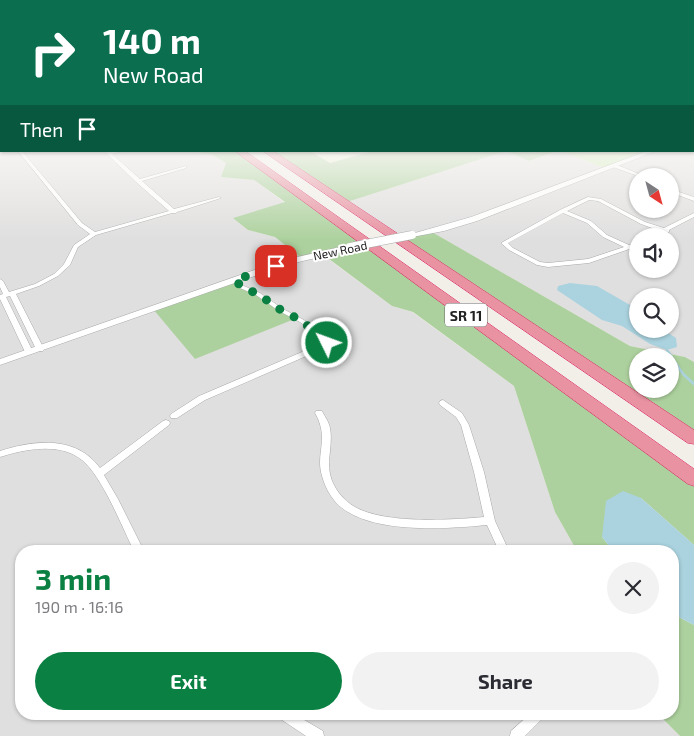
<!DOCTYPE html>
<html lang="en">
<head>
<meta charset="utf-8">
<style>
	body { margin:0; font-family:"Exo 2",sans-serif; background:#f2f2f3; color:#2b2b33; height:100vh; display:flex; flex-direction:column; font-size:19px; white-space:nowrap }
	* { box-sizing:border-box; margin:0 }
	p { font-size:16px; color:#7c7c81 }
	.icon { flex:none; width:28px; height:28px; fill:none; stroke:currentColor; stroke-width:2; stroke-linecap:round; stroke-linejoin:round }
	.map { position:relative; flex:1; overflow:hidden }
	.details { position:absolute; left:15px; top:545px; width:664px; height:175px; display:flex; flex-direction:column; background:#fff; border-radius:20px; box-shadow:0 1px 4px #0004 }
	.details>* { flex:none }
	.hud { position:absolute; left:0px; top:0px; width:695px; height:152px; box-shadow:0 1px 4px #0004; background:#0b6e4f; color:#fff; overflow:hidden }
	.needle { width:32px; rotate:144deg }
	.fabs { position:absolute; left:629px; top:168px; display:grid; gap:10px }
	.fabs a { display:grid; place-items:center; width:50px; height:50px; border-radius:50%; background:#fff; box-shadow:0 1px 4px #0004; font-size:25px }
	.pin { position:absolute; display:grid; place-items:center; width:42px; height:42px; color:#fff; margin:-21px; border-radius:10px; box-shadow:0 2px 8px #0006 }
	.me { position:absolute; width:55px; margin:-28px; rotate:312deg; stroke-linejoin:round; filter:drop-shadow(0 0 4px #0008) }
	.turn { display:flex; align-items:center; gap:18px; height:105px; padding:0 20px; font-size:22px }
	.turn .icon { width:65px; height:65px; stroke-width:2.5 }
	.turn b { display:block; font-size:35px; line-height:42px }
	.then { display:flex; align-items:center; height:48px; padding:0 20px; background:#0003; gap:10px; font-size:19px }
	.round { display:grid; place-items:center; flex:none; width:52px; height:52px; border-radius:26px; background:#f2f2f3 }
	.overview { display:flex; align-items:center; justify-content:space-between; height:85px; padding:0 20px }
	h1 { font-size:30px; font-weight:700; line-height:38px; color:#0b8043 }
	.button { display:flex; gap:10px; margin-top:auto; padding:10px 20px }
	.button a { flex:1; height:58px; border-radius:30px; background:#0b8043; color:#fff; font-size:20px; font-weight:700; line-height:58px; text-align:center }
	.button a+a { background:#f2f2f3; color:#2b2b33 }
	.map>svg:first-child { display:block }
	.residential { fill:#e0dfdf; fill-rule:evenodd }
	.farmland { fill:#eef0d5 }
	.grass { fill:#cdebb0 }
	.forest { fill:#add19e; fill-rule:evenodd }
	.water { fill:#aad3df }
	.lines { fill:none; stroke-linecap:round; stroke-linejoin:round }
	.stream { stroke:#aad3df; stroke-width:2.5 }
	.minor-casing { stroke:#a9a9a9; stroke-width:1 }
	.tertiary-casing { stroke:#a9a9a9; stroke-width:1 }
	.motorway-casing { stroke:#dc2a67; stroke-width:1 }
	.minor { fill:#fff; fill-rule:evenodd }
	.tertiary { fill:#fff; fill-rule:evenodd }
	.motorway { fill:#e892a2; fill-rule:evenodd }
	.tertiary-bridge-casing { stroke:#a9a9a9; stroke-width:9; stroke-linecap:butt }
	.tertiary-bridge { stroke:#fff; stroke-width:8 }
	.route { stroke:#0b8043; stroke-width:9; stroke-dasharray:0 16.2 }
	.labels { text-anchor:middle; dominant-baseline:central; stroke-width:4; stroke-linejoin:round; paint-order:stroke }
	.far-street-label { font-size:12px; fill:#222; stroke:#fff }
	.shield { fill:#fff; stroke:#646464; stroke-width:1 }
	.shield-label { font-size:14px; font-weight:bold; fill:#222 }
</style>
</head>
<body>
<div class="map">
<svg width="694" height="736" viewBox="0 0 694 736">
	<rect width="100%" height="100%" fill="#f2efe9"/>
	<g class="residential">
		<polygon points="0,137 1,151 192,151 213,155 226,163 222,177 254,180 285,203 234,218 248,230 275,237 301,258 320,253 392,306 412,312 514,386 555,512 577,551 21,551 21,714 658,714 680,736 0,736"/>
		<path d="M 694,137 L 694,362 L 685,357 L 630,346 L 432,232 L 396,238 L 344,203 L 506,151 L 529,161 L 561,151 L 607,169 L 653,151 L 694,151 ZM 638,176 L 670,176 L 670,209 L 638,209 ZM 638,236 L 670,236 L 670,269 L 638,269 ZM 638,296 L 670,296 L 670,329 L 638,329 Z"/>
	</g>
	<polygon class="farmland" points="310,151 372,151 330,163"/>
	<polygon class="grass" points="561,151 653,151 607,169"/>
	<g class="forest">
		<polygon points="192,151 239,151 694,478 694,545 641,498 602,537 613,551 577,551 555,512 514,386 413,312 392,306 321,253 301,258 275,237 248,230 233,218 285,202 254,180 221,177 226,163 213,155"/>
		<polygon points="267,151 310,151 330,163 372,151 506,151 344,203"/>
		<polygon points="506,151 557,151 529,161"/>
		<path d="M 432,232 L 630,346 L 685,357 L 694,362 L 694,438 L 396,238 ZM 638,356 L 670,356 L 670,389 L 638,389 Z"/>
		<polygon points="235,280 242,287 297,318 195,359 153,309"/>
		<polygon points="673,614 694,625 694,736 680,736 658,714 672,714"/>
	</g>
	<g class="water">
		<polygon points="570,283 597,286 637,309 638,329 662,329 676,338 677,347 667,350 650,344 622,326 602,320 557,290 558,286"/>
		<polygon points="623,491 641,498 694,545 694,625 673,614 672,551 613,551 602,537 606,501"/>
	</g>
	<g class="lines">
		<polyline class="stream" points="667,350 683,374 694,384"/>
		<g class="minor-casing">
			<g id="minor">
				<polygon points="18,151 22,151 82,223 95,232 169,211 136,182 104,151 110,152 123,151 112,154 140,179 186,166 186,168 142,181 174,209 219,197 221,198 177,212 176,213 172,213 96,235 78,247 70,265 58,276 39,286 16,294 44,349 43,351 37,351 36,349 10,296 6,297 33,352 29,354 25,352 0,299 0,295 3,294 0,287 0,279 3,281 9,292 35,284 54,274 64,264 74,245 90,234 78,225"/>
				<polygon points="613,165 617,165 644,176 638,176 613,167"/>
				<polygon points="670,189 694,197 694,201 670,192"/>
				<path d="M 588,197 L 601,199 L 645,222 L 664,228 L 694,213 L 694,217 L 669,230 L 669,232 C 663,233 658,236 651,236 L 660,231 L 641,224 L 598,201 L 589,200 L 567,211 L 591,221 L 607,235 L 629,245 L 638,242 L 638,246 L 589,263 L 548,267 L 537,265 L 509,250 L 501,243 L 560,210 ZM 563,213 L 587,223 L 603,237 L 624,247 L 588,259 L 548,263 L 540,262 L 513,248 L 508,243 Z"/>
				<polygon points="235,278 237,279 244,286 260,293 283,309 304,320 328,340 338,337 342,339 341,341 205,400 177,418 171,418 170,416 171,414 199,396 323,343 300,322 279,311 256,295 240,288 232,280"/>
				<path d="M 443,400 L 462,413 L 469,425 L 484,472 L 495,521 L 509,551 L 499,551 L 487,525 C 448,529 382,533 348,512 C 335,505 326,491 322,476 C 315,453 330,439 315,413 L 316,411 L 322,411 C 325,417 329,422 330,428 C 333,443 327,459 330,474 C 333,488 343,500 355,507 C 385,524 450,520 484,517 L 474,472 L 461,425 L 456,417 L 440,405 L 439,403 L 440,401 Z"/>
				<path d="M 166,420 L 169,421 L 170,423 L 169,425 L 104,475 L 118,499 L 144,551 L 134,551 C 122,527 102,476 82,460 C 60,442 25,449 0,457 L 0,451 C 34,440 76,435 100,468 L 163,421 Z"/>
				<polygon points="277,714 294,714 323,731 324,736 306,736 279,718"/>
				<polygon points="530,714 545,714 543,718 525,736 510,736 511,731"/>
			</g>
		</g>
		<g class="tertiary-casing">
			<g id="tertiary">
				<polygon points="647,151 656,151 477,221 444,231 412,237 408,235 471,217"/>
				<polygon points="350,245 354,247 353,249 286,265 0,365 0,359 280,261"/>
			</g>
		</g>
		<g class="motorway-casing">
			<g id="motorway">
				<polygon points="235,151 245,151 694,469 694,486 688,484"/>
				<polygon points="263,151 273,151 694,430 694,444 688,443"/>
			</g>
		</g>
		<use href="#minor" class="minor"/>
		<use href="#tertiary" class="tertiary"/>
		<use href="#motorway" class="motorway"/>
		<g class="tertiary-bridge-casing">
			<polyline id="tertiary-bridge" points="350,247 412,235"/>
		</g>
		<use href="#tertiary-bridge" class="tertiary-bridge"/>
	</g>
	<linearGradient id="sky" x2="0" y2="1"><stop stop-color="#8fc0e4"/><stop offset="0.57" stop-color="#f9f8f5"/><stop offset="1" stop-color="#f9f8f5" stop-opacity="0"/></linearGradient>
	<rect width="694" height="240" fill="url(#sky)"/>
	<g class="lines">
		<polyline class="route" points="276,266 235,280 242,287 258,294 281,310 302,321 327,343"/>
	</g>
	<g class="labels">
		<g class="far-street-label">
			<text transform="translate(340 250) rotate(-12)">New Road</text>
		</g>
		<rect class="shield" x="445" y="303.5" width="42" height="23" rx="4"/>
		<g class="shield-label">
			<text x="466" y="315">SR 11</text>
		</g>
	</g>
</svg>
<div class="fabs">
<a><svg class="needle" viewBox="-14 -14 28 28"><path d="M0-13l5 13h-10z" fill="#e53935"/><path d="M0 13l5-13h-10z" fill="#7c7c81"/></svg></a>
<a><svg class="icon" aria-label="sound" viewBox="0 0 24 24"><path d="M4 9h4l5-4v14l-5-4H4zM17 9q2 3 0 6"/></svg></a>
<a><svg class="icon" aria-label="search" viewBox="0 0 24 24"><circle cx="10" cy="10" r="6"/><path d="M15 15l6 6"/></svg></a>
<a><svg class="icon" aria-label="layers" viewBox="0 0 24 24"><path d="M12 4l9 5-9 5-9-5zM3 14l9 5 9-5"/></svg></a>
</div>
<div class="pin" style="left:276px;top:266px;background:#d93025"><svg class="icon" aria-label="arrive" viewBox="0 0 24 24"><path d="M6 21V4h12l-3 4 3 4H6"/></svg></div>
<svg class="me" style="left:327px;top:343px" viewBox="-20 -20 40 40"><circle r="17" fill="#0b8043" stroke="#fff" stroke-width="3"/><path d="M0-11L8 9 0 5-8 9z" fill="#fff"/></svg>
<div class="hud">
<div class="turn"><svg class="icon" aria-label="right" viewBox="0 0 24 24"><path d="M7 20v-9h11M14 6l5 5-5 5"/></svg><div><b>140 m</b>New Road</div></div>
<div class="then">Then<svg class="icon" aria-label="arrive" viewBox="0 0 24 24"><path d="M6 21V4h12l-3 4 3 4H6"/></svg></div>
</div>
<section class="details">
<div class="overview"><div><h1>3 min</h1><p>190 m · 16:16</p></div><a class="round"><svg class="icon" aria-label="close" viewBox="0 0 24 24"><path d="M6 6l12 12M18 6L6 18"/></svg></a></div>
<div class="button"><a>Exit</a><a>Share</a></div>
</section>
</div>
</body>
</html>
